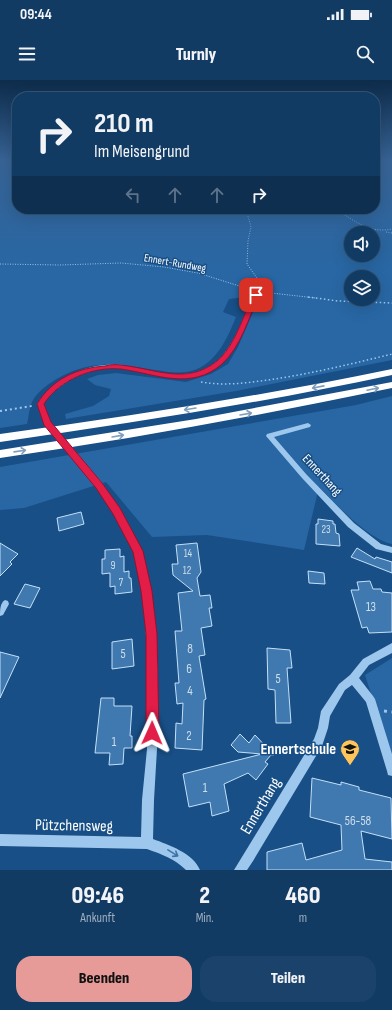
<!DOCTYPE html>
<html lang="de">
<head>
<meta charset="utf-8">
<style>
	body { margin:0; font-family:"Sofia Sans Condensed",sans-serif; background:#1b426a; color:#f1f3f6; height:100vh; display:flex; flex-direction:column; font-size:15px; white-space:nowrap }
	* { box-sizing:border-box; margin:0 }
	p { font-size:13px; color:#9cadbf }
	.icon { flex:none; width:22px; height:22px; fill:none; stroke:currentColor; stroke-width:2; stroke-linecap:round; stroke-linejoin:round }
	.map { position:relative; height:790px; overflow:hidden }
	.sheet { display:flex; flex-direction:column; background:#123b64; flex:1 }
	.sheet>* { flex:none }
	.hud { position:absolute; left:12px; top:12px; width:368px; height:122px; border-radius:16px; box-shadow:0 4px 16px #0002,0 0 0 1px #315578; background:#123b64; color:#f1f3f6; overflow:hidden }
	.tools { position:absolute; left:344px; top:146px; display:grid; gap:8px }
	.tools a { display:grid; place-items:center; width:36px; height:36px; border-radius:50%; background:#123b64; box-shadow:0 4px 16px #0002,0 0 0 1px #315578; font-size:20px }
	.pin { position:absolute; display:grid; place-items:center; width:34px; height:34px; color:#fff; margin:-17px; border-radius:8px; box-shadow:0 2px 6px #0006 }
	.me { position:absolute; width:44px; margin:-22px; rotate:1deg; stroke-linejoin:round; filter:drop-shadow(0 0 3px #0008) }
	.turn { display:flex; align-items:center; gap:14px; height:84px; padding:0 16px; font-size:18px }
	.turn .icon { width:52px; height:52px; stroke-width:2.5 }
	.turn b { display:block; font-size:28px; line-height:34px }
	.lanes { display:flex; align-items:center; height:38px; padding:0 16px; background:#0003; justify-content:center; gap:20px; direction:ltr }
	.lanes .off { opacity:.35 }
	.eta { display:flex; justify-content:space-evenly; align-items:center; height:68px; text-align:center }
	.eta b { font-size:24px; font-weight:800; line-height:28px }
	.button { display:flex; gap:8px; margin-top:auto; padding:8px 16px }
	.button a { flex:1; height:46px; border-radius:16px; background:#e69b98; color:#111; font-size:16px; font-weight:800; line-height:46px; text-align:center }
	.button a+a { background:#1b426a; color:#f1f3f6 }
	.status { display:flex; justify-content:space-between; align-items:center; height:28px; padding:0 20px; background:#123b64; direction:ltr }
	.status svg { height:11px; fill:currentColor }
	header { display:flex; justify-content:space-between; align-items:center; height:52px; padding:0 16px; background:#123b64; font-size:18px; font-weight:800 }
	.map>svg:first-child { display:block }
	.green { fill:#2867a4; fill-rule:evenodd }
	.building { fill:#4079b0; stroke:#c4e0f9 }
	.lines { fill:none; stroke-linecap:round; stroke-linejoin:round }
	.path-far3 { stroke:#9ec7ed; stroke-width:1; stroke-dasharray:1 1.5; stroke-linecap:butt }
	.path-far2 { stroke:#9ec7ed; stroke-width:1.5; stroke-dasharray:1.5 2.5; stroke-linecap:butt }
	.path-far1 { stroke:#9ec7ed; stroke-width:2; stroke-dasharray:2 3; stroke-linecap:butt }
	.path { stroke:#9ec7ed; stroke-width:3; stroke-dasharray:3 4.5; stroke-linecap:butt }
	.minor { fill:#9ec7ed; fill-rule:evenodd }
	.highway { fill:#fff; fill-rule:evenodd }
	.oneway { stroke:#809ebc }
	.oneway2 { stroke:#4073a5 }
	.route { fill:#e11d48; stroke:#92132f }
	.labels { text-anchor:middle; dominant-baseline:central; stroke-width:3; stroke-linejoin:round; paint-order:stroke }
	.far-street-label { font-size:11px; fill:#fff; stroke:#184f86 }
	.number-label { font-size:11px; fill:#cfdeeb }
	.street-label { font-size:13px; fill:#fff; stroke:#184f86 }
	.near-number-label { font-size:13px; fill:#cfdeeb }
	.near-poi-label { font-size:16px; font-weight:bold; fill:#fff; stroke:#184f86; text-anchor:end }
	.near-street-label { font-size:16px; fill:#fff; stroke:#184f86 }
</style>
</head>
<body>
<div class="status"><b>09:44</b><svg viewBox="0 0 49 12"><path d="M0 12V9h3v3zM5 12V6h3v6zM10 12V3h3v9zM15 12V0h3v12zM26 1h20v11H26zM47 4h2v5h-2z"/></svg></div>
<header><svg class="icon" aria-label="menu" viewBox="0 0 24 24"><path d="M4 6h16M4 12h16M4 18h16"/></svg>Turnly<svg class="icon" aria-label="search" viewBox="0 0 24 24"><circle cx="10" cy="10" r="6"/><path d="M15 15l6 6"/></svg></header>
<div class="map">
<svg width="392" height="790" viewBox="0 0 392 790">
	<rect width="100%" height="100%" fill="#184f86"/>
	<g class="green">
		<path d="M 0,81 L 17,81 L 17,129 L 375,129 L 375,81 L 392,81 L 392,280 L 236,311 L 66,339 L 65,334 L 93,326 L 109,316 L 111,309 L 95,305 L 87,299 L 98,295 L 116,293 L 186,302 L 211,294 L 228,284 L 238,267 L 258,221 L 245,217 L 229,219 L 223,232 L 236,237 C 228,257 218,280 197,289 C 182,295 170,292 155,290 C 119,284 94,279 60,297 C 51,302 38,311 33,320 C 29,327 29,337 27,344 L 0,348 ZM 351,153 L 373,153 L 373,175 L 351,175 ZM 351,197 L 373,197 L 373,219 L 351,219 Z"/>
		<path d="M 392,316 L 392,464 C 368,459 337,425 319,407 L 304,470 L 207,455 L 152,457 L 106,402 L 24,428 L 0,430 L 0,387 L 356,325 Z"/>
		<polygon points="392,578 392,680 365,595"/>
	</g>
	<g class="building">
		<polygon points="81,432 84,444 59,451 57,438"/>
		<polygon points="318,439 333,441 333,444 335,444 336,453 339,454 340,466 316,464 316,444 318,444"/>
		<polygon points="0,463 18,474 10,482 12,484 0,496"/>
		<polygon points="197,463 201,492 197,498 200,516 210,515 212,528 209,528 212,546 201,548 205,575 199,576 206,619 204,620 202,670 175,668 176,643 182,644 183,623 177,624 175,603 179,603 175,551 182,551 178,513 193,511 173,495 172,484 178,484 176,465"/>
		<polygon points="357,468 375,479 376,477 392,482 392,493 351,477"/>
		<polygon points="120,469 120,477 124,476 124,492 129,491 129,498 131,498 132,512 115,514 115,506 110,507 110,493 102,494 102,479 105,479 105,470"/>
		<polygon points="308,491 324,493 325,504 309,503"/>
		<polygon points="370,501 373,509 381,509 382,512 392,513 392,552 369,553 367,547 362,548 351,510 359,510 357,502"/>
		<polygon points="25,504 40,508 30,528 14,524"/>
		<polygon points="132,559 134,586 112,589 112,562"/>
		<polygon points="267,568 290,570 292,588 287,588 291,643 276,643 275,610 268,609"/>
		<polygon points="0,572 19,577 0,618"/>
		<polygon points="101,618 114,618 114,626 132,626 130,656 132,656 132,668 124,668 123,684 109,685 110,673 95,673"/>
		<polygon points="240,654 249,663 255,655 271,672 273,671 272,673 274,675 271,675 265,682 268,684 256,700 248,693 224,704 229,731 212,736 210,722 189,727 183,694 262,674 238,672 231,665"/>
		<polygon points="312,698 341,705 341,702 359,707 359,710 391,718 392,759 361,751 365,779 392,782 392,790 267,790 267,772 302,763 306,780 342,770 341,745 310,737"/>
	</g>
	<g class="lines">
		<g class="path-far3">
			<polyline points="246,129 251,147 248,161 247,184 257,198 257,210"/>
			<path d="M 335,129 C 354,140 369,154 392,149"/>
			<polyline points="386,152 392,153"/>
			<polyline points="0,184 60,185 121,183 164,187 198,193 252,210"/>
			<polyline points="262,212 316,218"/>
		</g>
		<g class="path-far2">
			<polyline points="308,217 338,221 392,223"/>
			<path d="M 201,302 C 224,306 246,303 268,300 C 310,294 351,284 392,274"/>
		</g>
		<polyline class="path-far1" points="0,331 32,326"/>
		<polyline class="path" points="384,631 392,632"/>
		<g class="minor">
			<path d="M 254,214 L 258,215 C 249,238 240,264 222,282 C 193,310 157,294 123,289 C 93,285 61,300 43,324 L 50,342 L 102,403 L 120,429 L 142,471 L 151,511 L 158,587 L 157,669 L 154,720 L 153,759 C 169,765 193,773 200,790 L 186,790 C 175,779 161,774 147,769 L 0,766 L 0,754 L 141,757 L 142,720 L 147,669 L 148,587 L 143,511 L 134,471 L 114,433 L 96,407 L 45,345 L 37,324 C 55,297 89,282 122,285 C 127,286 132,288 137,289 C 164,294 195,301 218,280 C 236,263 243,236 254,214 Z"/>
			<polygon points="308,343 311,345 310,347 274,357 306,394 354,443 381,464 392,467 392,473 376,469 348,447 302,398 266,356 267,354"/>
			<path d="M 5,520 L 8,521 L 9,524 L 3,535 L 0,536 C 0,530 0,523 5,520 Z"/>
			<polygon points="392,563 392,573 369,585 359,598 373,616 375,619 392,674 392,696 388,695 387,691 366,622 352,605 345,610 330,636 328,648 322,666 253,781 247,790 234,790 314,659 318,648 321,631 339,604 350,595 363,579"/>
		</g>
		<g class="highway">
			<path d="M 392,289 L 392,295 C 262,323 131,343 0,362 L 0,354 C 131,336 262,316 392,289 Z"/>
			<path d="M 392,302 L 392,308 C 262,335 131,359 0,378 L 0,370 L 196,339 Z"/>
		</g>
	</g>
	<defs><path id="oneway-shaft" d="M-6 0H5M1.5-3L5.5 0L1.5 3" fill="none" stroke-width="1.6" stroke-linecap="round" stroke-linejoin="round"/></defs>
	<g class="oneway">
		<use href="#oneway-shaft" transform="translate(318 307) rotate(169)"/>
		<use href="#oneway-shaft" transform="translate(373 309) rotate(-12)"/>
		<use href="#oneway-shaft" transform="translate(190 329) rotate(171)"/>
		<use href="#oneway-shaft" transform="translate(246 334) rotate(-10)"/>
		<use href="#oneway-shaft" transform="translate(118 356) rotate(-10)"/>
		<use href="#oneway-shaft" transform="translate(20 371) rotate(-8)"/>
	</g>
	<use class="oneway2" href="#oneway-shaft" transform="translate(173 773) rotate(31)"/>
	<linearGradient id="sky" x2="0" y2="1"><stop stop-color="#0d2b4a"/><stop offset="0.42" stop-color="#376395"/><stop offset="1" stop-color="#376395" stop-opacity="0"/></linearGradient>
	<rect width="392" height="191" fill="url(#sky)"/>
	<path class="route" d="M 256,213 L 259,215 C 249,237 241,267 222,284 C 191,311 156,294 121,289 C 93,286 59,300 44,324 L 51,342 L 102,403 L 120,428 L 143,471 L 152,511 L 157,554 L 159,653 L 157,658 L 152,660 L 148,658 L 146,653 L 146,554 L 141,511 L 133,472 L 113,434 L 96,408 L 44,345 L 37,324 C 52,299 77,288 105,286 C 110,285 115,284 120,285 C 154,288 186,306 217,281 C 234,267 244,235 253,215 Z"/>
	<defs>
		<g id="school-pin" transform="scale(1)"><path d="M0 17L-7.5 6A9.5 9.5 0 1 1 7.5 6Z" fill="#ffc55a" stroke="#184f86"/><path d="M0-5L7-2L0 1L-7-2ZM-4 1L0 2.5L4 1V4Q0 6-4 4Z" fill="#111"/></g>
	</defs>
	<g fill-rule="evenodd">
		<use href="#school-pin" x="350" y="669"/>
	</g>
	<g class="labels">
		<g class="far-street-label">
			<text transform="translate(175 183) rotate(10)">Ennert-Rundweg</text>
		</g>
		<g class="number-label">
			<text x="326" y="449">23</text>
			<text x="188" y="473">14</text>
			<text x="113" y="485">9</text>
			<text x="187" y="490">12</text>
			<text x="121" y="502">7</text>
		</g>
		<g class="street-label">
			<text transform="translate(322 395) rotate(47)">Ennerthang</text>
		</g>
		<g class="near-number-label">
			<text x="371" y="527">13</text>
			<text x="190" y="569">8</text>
			<text x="123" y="574">5</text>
			<text x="189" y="589">6</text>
			<text x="278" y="599">5</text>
			<text x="190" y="611">4</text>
			<text x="189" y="656">2</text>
			<text x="114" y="662">1</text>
			<text x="205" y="708">1</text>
			<text x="358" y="741">56-58</text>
		</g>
		<g class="near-poi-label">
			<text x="336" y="669">Ennertschule</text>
		</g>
		<g class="near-street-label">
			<text transform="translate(261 726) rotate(-59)">Ennerthang</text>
			<text transform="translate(74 746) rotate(1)">Pützchensweg</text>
		</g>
	</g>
</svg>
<div class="tools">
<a><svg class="icon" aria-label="sound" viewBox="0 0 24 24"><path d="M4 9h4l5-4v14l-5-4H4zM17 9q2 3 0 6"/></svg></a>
<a><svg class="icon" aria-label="layers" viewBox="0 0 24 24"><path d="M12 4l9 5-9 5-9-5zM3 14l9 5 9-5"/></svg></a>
</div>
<div class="pin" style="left:256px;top:215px;background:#d93025"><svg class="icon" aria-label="arrive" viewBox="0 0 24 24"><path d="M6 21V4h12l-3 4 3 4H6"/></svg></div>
<svg class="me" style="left:152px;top:653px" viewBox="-20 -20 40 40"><path d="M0-17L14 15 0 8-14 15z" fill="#e11d48" stroke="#fff" stroke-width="4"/></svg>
<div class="hud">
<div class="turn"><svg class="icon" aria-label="right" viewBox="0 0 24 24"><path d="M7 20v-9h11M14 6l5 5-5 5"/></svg><div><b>210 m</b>Im Meisengrund</div></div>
<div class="lanes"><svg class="icon off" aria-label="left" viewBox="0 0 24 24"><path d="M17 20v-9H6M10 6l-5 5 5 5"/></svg><svg class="icon off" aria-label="ahead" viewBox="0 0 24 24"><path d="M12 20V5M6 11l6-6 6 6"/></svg><svg class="icon off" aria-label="ahead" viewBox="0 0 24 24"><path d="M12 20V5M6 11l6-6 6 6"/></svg><svg class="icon" aria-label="right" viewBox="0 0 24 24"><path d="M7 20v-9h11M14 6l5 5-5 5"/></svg></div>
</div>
</div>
<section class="sheet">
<div class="eta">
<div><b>09:46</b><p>Ankunft</p></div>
<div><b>2</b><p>Min.</p></div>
<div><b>460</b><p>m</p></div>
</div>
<div class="button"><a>Beenden</a><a>Teilen</a></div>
</section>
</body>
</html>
